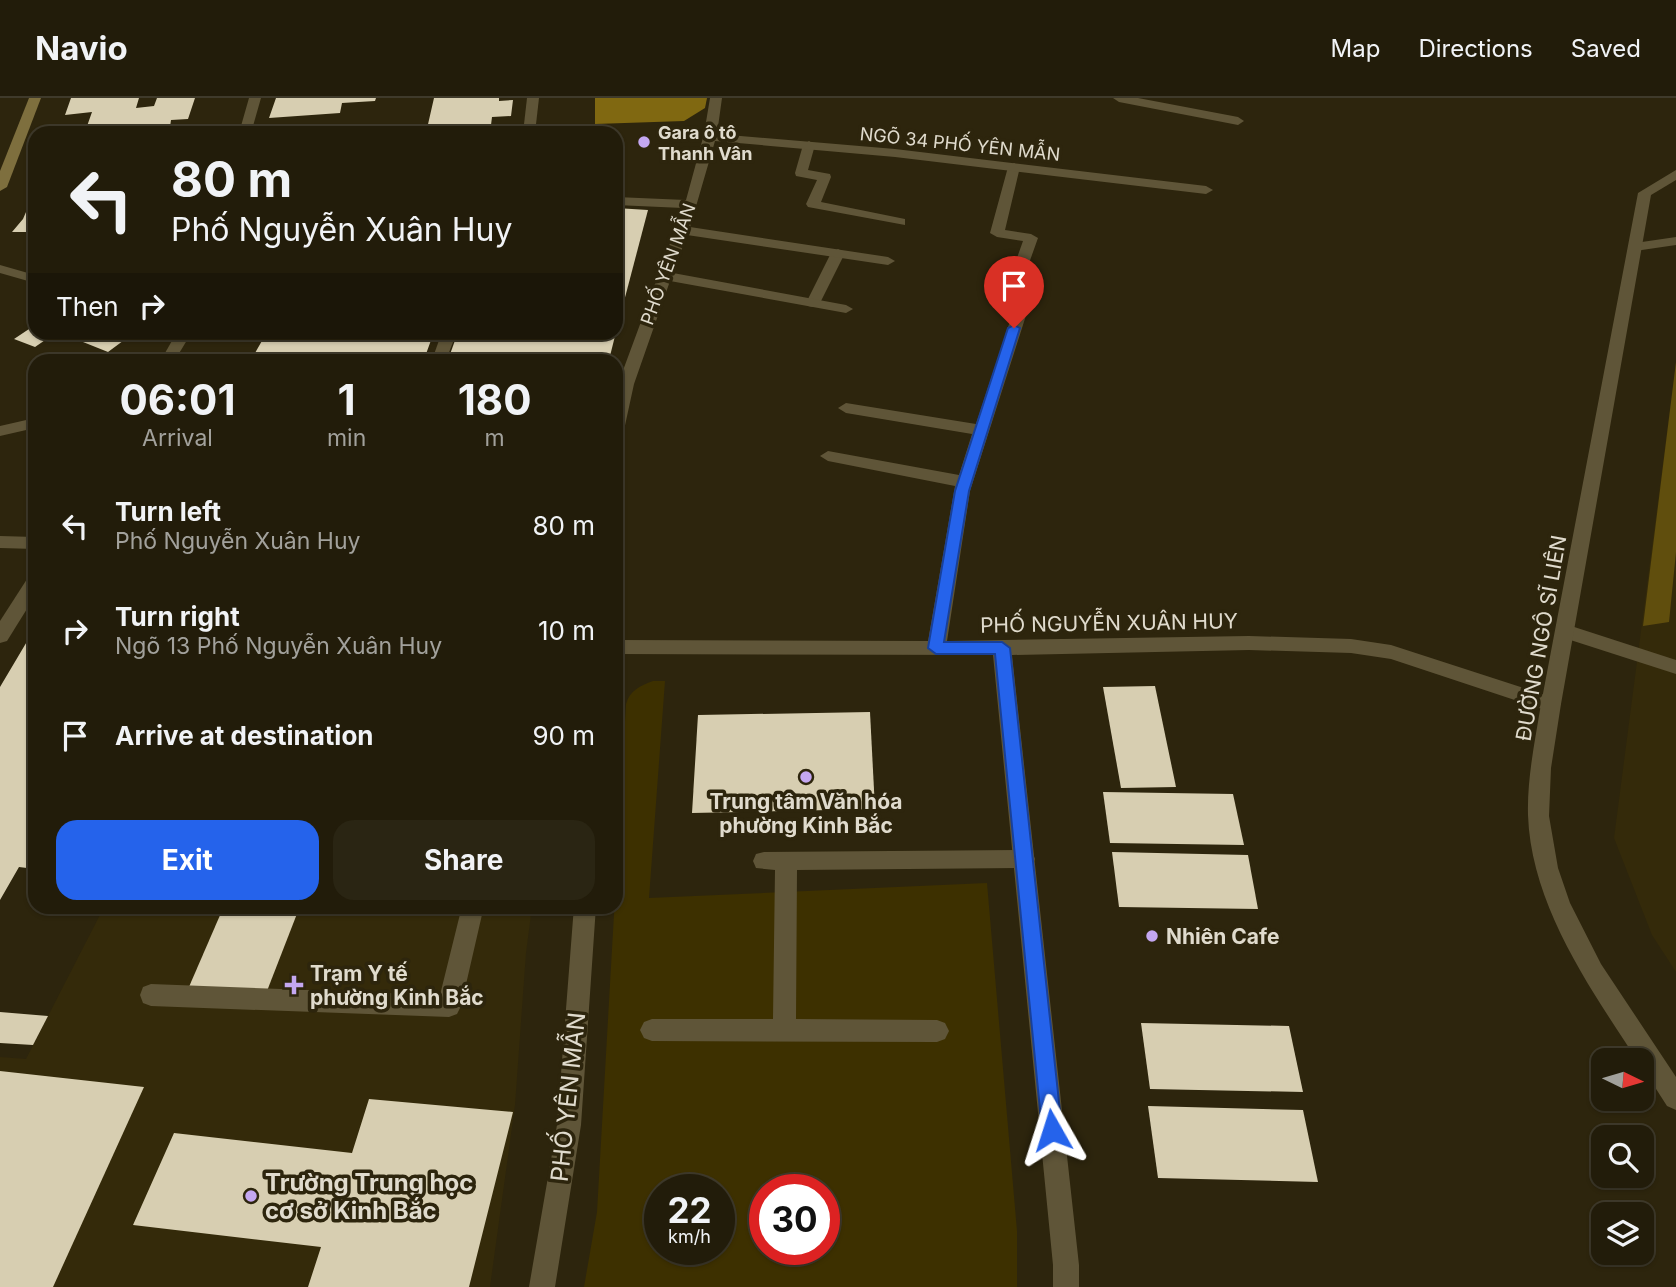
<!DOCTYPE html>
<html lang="en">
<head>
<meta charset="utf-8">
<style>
	body { margin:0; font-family:Inter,sans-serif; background:#2a2513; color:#f1f3f6; height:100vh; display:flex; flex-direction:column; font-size:26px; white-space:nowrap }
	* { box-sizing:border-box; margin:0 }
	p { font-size:23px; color:#a2a19c }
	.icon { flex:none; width:38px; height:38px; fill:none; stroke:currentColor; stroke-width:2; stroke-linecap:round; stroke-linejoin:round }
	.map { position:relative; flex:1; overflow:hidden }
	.panel { position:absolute; left:28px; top:256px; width:595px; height:560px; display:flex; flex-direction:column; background:#221c0a; border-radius:21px; box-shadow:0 2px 5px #0004,0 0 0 2px #3f3a2b }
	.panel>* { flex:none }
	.hud { position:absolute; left:28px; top:28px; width:595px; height:214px; border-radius:21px; box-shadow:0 2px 5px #0004,0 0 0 2px #3f3a2b; background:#221c0a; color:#f1f3f6; overflow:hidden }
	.needle { width:46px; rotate:95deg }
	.tools { position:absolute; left:1591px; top:950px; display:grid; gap:14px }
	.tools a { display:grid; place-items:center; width:63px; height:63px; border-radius:14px; background:#221c0a; box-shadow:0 2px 5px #0004,0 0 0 2px #3f3a2b; font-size:35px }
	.speed { position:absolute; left:644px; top:1076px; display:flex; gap:14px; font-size:35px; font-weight:700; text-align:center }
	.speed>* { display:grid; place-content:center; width:91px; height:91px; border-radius:50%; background:#221c0a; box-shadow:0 2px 5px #0004,0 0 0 2px #3f3a2b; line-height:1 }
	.speed small { font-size:18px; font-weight:400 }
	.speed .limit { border:10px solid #d22; background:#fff; color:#111 }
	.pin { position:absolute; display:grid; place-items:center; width:60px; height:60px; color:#fff; margin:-72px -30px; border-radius:50% 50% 50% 0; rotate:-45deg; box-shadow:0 0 7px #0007 }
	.pin .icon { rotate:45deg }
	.me { position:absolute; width:77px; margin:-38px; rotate:354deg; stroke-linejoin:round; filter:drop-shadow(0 0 5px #0008) }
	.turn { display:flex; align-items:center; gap:24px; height:147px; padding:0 28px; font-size:32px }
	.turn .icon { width:91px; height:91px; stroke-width:2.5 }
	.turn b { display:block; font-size:49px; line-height:60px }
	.then { display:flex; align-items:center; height:66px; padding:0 28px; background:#0003; gap:14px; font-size:26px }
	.eta { display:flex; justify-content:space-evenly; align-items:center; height:119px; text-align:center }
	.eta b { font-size:42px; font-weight:700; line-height:49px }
	.action { display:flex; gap:14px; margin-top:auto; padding:14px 28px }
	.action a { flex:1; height:80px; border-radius:21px; background:#2563eb; color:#fff; font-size:28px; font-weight:700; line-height:80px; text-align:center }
	.action a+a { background:#2a2513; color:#f1f3f6 }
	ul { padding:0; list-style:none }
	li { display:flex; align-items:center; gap:21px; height:105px; padding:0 28px }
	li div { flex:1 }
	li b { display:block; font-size:26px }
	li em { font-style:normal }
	header { display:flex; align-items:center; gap:42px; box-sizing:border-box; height:98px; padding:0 35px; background:#221c0a; border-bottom:2px solid #3f3a2b }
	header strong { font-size:33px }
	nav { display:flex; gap:38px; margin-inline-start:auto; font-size:24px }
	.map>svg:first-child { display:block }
	.built { fill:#342a0a }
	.green { fill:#3d3000; fill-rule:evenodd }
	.forest { fill:#604e0d }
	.water { fill:#806811 }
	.building { fill:#d7ceb1 }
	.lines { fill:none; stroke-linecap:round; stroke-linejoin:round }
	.service { fill:#5f5538; fill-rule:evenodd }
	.minor { fill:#5f5538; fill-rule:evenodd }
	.tertiary { fill:#5f5538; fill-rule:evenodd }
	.secondary { fill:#7e6f3e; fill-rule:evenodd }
	.route { fill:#2563eb; stroke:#184099; stroke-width:2 }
	.poi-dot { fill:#c4a7f1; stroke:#2d250d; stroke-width:2.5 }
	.labels { text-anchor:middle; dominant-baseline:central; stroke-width:7; stroke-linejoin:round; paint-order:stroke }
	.far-poi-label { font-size:18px; font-weight:bold; fill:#e0dbcd; stroke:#2d250d; text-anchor:start }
	.far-street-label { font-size:18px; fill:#e0dbcd; stroke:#2d250d }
	.street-label { font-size:21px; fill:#e0dbcd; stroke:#2d250d }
	.poi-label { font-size:21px; font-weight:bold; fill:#e0dbcd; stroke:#2d250d; text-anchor:start }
	.near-street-label { font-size:24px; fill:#e0dbcd; stroke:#2d250d }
	.near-poi-label { font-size:24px; font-weight:bold; fill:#e0dbcd; stroke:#2d250d; text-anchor:start }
</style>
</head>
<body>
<header>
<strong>Navio</strong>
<nav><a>Map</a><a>Directions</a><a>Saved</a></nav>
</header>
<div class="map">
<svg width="1676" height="1189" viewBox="0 0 1676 1189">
	<rect width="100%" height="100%" fill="#2d250d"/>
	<g class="built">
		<polygon points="1676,264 1676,874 1652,837 1614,740"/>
		<polygon points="104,809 532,809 526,855 515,1007 490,1189 0,1189 0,959 26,961"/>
	</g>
	<path class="green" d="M 653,583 L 665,583 L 649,800 L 987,785 L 1017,1133 L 1017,1189 L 584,1189 L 597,1114 L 626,606 C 630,592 640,588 653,583 ZM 660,1092 L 719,1092 L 719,1152 L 660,1152 ZM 765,1092 L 824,1092 L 824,1152 L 765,1152 Z"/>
	<polygon class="forest" points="1676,264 1676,454 1669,524 1643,528"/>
	<polygon class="water" points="595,0 707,0 705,10 684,23 595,26"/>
	<g class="building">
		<polygon points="71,0 139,0 136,10 154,8 157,0 195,0 188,21 171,22 170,29 148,31 147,35 63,35 86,31 92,14 65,17"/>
		<polygon points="276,0 376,0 375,3 342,5 340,15 269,20"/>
		<polygon points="434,0 499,0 499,3 513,2 511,18 492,19 490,35 426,35"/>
		<polygon points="35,93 35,134 12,134 23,121"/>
		<polygon points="616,110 648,112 617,230 616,230"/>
		<polygon points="35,227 35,234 57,234 35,249 14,241"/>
		<polygon points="73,234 135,234 108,254 68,238"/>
		<polygon points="267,234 434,234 426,256 342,254 338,262 251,262"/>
		<polygon points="458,234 616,234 609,262 448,262"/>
		<polygon points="35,530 35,771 19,769 0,802 0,589"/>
		<polygon points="1155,588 1176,689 1121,690 1103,589"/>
		<polygon points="870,614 875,711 692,715 698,617"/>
		<polygon points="1103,694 1233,696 1244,747 1110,745"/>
		<polygon points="1112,754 1248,757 1258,811 1119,809"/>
		<polygon points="224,808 300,808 260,911 182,905"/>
		<polygon points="0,914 48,918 33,947 0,945"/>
		<polygon points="1141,925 1289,928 1303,994 1150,991"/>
		<polygon points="0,973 144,989 53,1189 0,1189"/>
		<polygon points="369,1001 513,1014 469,1189 308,1189 321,1149 133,1127 174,1035 352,1055"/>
		<polygon points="1148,1008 1303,1012 1318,1084 1158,1080"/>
	</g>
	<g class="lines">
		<g class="service">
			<polygon points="527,0 539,0 535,35 523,35"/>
			<polygon points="809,43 815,47 808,72 830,76 831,79 821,104 905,121 905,127 808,109 806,106 817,82 796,78 795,75 803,47"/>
			<polygon points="1014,65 1020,69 1005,132 1031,136 1038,140 1017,199 1030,205 1023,209 1004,205 1002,202 1023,143 997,139 990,135 1008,69"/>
			<polygon points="838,151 845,155 820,205 813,209 808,208 806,205 831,155"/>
			<polygon points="1565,526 1676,562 1676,576 1558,538 1556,533 1558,528"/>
			<polygon points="1024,752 1032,754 1035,761 1032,768 1024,770 797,772 796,921 937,922 945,925 949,933 945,941 937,944 652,943 644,940 640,932 644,924 652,921 773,921 775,772 756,770 753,763 756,756 764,754"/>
			<polygon points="462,808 484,808 461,908 457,916 449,919 151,908 143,905 140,897 143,889 151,886 440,897"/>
		</g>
		<g class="minor">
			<polygon points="710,0 722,0 717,36 895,51 1206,88 1213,92 1206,96 895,59 715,43 690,129 888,159 895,163 888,167 687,137 673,175 846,207 853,211 846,215 670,183 634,286 624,332 616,337 618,286 683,110 616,107 616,99 686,102 704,36"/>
			<polygon points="1113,0 1138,0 1238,19 1244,23 1238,27 1119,4"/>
			<polygon points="1676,139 1676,147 1635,153 1628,149 1635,145"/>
			<polygon points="0,167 35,177 35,185 0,175"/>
			<polygon points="1023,201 1030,205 970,393 947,543 1249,538 1351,541 1391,547 1558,601 1561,606 1558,611 1551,614 1391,561 1351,555 1249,552 1012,557 1079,1167 1079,1189 1053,1189 1053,1167 993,557 616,556 616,542 928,543 955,388 828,363 820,358 828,353 959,377 972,336 846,315 838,310 846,305 976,326 1016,205"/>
			<polygon points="442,234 457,234 446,262 432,262"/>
			<polygon points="35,320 35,330 0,338 0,328"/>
			<polygon points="0,438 35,439 35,451 0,450"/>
			<polygon points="574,808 596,808 581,1027 555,1189 529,1189 557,1027"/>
		</g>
		<g class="tertiary">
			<polygon points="249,0 261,0 251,35 239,35"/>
			<path d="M 1676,72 L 1676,82 L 1651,97 L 1561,606 L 1551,670 L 1549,718 L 1558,770 L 1570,805 L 1601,866 L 1676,979 L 1676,1012 L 1667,1008 L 1642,969 L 1642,962 L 1637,962 C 1590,890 1531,807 1528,717 C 1527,680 1535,643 1541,606 L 1638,95 Z"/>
			<polygon points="177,234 192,234 175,262 161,262"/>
			<polygon points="35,476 35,498 7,543 0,545 0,523 29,478"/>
		</g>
		<polygon class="secondary" points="29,0 41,0 7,89 0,93 0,73"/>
	</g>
	<polygon class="route" points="1014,227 1020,230 969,393 944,544 1002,544 1010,550 1062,1032 1059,1039 1052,1042 1045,1039 1042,1032 995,556 936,556 928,550 955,393 1008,230"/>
	<g class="poi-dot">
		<circle cx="644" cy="44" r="7"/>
		<circle cx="806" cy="679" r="7"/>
		<circle cx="1152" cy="838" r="7"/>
		<path d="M290.5 876.5h7v7h7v7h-7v7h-7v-7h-7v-7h7z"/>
		<circle cx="251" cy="1098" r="7"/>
	</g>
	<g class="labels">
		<g class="far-poi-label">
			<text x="658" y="34">Gara ô tô<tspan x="658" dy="21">Thanh Vân</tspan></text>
		</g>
		<g class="far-street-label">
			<text transform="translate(960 46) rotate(6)">NGÕ 34 PHỐ YÊN MẪN</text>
			<text transform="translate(668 166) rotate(-70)">PHỐ YÊN MẪN</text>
		</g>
		<g class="street-label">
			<text transform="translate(1109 525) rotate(-1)">PHỐ NGUYỄN XUÂN HUY</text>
			<text transform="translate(1541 540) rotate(-80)">ĐƯỜNG NGÔ SĨ LIÊN</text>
		</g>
		<g class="poi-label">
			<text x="806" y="703" text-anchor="middle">Trung tâm Văn hóa<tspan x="806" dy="24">phường Kinh Bắc</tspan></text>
			<text x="1166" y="838">Nhiên Cafe</text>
			<text x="310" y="875">Trạm Y tế<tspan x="310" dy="24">phường Kinh Bắc</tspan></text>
		</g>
		<g class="near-street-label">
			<text transform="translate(568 999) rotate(-84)">PHỐ YÊN MẪN</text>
		</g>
		<g class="near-poi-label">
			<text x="265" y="1084">Trường Trung học<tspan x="265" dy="28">cơ sở Kinh Bắc</tspan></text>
		</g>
	</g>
</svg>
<div class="tools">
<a><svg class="needle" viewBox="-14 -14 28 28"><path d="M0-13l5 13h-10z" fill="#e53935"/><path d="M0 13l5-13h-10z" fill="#a2a19c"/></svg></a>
<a><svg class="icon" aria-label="search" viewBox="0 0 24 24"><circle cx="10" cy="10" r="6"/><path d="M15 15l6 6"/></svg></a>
<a><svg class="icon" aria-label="layers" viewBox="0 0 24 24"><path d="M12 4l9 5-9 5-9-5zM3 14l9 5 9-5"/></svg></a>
</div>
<div class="speed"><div>22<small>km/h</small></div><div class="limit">30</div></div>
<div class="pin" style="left:1014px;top:230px;background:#d93025"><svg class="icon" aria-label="arrive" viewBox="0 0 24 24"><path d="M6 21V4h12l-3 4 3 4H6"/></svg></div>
<svg class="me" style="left:1052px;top:1032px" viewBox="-20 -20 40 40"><path d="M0-17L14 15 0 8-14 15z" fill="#2563eb" stroke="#fff" stroke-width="4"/></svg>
<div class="hud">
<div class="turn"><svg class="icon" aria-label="left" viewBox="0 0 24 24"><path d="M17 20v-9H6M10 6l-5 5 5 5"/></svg><div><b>80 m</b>Phố Nguyễn Xuân Huy</div></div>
<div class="then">Then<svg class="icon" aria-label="right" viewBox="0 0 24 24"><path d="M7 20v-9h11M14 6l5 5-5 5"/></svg></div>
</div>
<section class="panel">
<div class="eta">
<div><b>06:01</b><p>Arrival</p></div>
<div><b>1</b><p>min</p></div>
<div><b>180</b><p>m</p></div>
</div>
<ul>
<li><svg class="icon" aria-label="left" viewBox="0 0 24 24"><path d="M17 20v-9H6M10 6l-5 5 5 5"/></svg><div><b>Turn left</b><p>Phố Nguyễn Xuân Huy</p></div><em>80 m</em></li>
<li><svg class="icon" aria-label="right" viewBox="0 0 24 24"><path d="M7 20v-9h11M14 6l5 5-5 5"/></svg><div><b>Turn right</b><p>Ngõ 13 Phố Nguyễn Xuân Huy</p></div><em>10 m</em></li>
<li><svg class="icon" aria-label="arrive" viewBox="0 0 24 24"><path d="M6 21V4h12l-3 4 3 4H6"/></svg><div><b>Arrive at destination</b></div><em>90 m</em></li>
</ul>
<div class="action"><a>Exit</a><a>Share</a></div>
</section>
</div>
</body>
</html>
